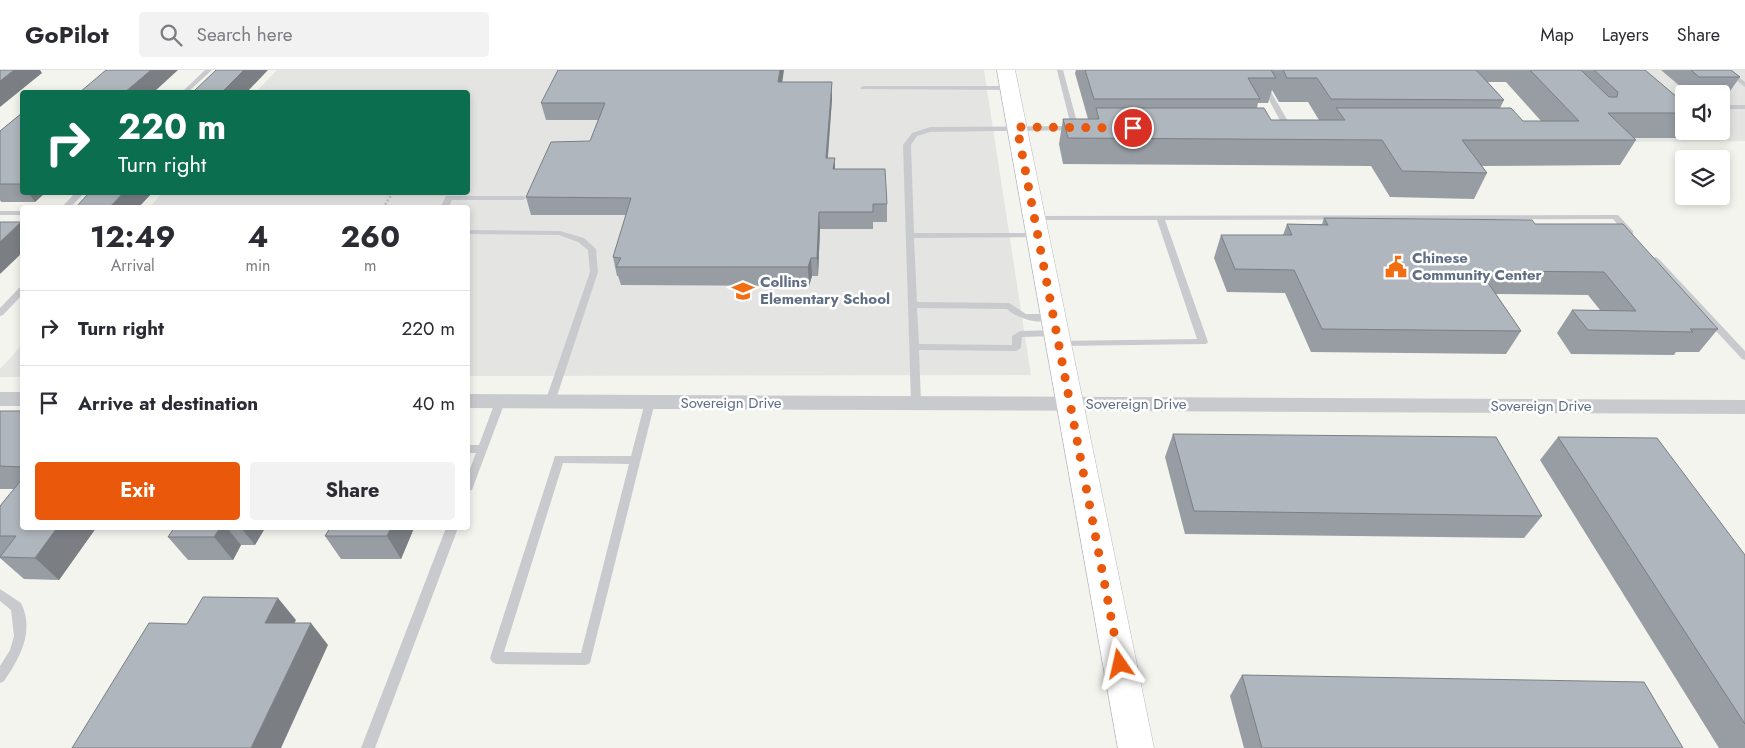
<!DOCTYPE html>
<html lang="en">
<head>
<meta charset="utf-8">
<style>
	body { margin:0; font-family:Jost,sans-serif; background:#f2f2f3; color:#2b2b33; height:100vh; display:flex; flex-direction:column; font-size:19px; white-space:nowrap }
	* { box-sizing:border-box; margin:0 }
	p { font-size:16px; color:#7c7c81 }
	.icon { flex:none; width:28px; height:28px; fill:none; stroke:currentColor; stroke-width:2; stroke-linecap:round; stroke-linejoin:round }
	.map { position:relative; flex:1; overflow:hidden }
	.drawer { position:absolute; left:20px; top:135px; width:450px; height:325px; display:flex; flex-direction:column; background:#fff; border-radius:5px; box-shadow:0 2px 8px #0003 }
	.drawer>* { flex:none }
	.guide { position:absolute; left:20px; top:20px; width:450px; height:105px; border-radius:5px; box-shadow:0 2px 8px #0003; background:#0b6e4f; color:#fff; overflow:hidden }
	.fabs { position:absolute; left:1675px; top:15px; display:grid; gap:10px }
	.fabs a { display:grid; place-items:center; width:55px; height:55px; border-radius:5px; background:#fff; box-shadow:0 2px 8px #0003; font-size:25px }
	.pin { position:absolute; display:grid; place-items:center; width:42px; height:42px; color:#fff; margin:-21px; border:2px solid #fff; border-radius:50%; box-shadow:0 1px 5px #0007 }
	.me { position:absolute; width:55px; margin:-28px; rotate:349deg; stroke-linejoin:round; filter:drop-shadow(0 0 4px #0008) }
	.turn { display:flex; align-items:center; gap:18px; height:105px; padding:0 15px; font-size:22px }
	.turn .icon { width:65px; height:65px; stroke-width:2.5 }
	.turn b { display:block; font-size:35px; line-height:42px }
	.eta { display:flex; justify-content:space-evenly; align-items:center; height:85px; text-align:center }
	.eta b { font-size:30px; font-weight:700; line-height:35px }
	.action { display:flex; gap:10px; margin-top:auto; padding:10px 15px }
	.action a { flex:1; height:58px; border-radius:5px; background:#ea580c; color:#fff; font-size:20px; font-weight:700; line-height:58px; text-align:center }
	.action a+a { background:#f2f2f3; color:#2b2b33 }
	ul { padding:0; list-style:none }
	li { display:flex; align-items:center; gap:15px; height:75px; padding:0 15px; border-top:1px solid #e1e1e2 }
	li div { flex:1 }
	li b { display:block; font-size:19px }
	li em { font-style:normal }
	header { display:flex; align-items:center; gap:30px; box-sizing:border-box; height:70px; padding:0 25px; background:#fff; border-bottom:1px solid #e1e1e2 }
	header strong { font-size:24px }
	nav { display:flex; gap:28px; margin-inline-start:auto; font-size:18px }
	.search { width:350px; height:45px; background:#f2f2f3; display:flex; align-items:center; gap:12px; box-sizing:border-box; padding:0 18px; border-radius:5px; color:#7c7c81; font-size:19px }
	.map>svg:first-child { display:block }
	.built { fill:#e4e5e3; fill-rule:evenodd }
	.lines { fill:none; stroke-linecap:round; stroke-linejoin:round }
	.secondary-casing { stroke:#b7bbc1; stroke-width:1 }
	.path { stroke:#bec0c2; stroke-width:2.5; stroke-dasharray:2 2; stroke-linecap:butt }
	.lane { fill:#c8cace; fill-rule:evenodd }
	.street { fill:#c8cace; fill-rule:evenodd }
	.secondary { fill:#fff; fill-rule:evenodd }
	.wall { fill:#979da3; fill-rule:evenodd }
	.shaded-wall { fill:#7b7f84 }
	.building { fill:#b0b6bd; stroke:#7b7f84 }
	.route { stroke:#ea580c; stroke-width:9; stroke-dasharray:0 16.2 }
	.labels { text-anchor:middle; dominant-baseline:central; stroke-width:5; stroke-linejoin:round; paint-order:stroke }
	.poi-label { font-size:15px; font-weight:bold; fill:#606e84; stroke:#fff; text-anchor:start }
	.street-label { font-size:15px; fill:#606e84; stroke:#fff }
</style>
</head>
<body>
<header>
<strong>GoPilot</strong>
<div class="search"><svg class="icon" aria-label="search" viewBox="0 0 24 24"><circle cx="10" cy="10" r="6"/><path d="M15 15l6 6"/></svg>Search here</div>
<nav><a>Map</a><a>Layers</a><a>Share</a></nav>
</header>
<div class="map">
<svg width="1745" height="678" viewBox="0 0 1745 678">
	<rect width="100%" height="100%" fill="#f4f4ef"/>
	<g class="built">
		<polygon points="277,0 984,0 1031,305 468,306 468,138 149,138 163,122 468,122 468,22 256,22"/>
		<path d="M 1532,0 L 1745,0 L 1745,71 L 1606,72 ZM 1684,24 L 1721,24 L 1721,61 L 1684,61 Z"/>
		<polygon points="22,275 22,307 0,307 0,299"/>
	</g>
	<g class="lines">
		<g class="secondary-casing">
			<polygon id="secondary" points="997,0 1015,0 1154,678 1118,678"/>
		</g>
		<polyline class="path" points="383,138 393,122"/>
		<g class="lane">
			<polygon points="205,0 212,0 188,22 182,22"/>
			<path d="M 1057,0 L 1063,0 L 1078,56 L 1083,56 L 1083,60 L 930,62 L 917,66 L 911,75 L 914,163 L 1038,163 L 1042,165 L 1038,167 L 914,168 L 917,232 L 1009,233 L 1026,244 L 1053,244 L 1058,247 C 1046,257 1017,249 1007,239 L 917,238 L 919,274 L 1012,275 L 1012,266 L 1020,261 L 1056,260 L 1061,263 L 1056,266 L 1022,267 L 1021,278 L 1016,281 L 919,280 L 921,333 L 916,337 L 912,336 L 911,333 L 903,75 L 912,63 L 930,57 L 1071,56 Z"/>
			<polygon points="1723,0 1730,0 1745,12 1745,17"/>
			<polygon points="1262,14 1267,15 1292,58 1291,60 1284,58 1261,15"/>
			<polygon points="863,16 1010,16 1013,18 1010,20 861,19 860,18"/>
			<rect x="1721" y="35" width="24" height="4"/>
			<polygon points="76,122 85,122 70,138 61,138"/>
			<polygon points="446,126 523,126 527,128 523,130 452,130 448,138 440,138"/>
			<rect x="0" y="141" width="22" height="4"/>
			<polygon points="1615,145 1618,145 1633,161 1633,165 1627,165 1613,149 1165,150 1208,272 1206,274 1059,276 1056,275 1054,273 1056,271 1197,269 1157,150 1034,150 1030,148 1034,146"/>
			<polygon points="468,160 560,161 584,168 596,179 598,202 554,335 550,336 545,332 590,202 588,180 578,172 559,165 468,164"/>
			<polygon points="1655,187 1658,188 1745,281 1745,290 1742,289 1652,192 1651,190"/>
			<polygon points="22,217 22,225 3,245 0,246 0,238 19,218"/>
			<polygon points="500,328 505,332 473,417 472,420 468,421 468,404 476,383 468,383 468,375 479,375 495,332"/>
			<path d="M 650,328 L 655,332 L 590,593 L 586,595 L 496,594 L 492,592 L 490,588 L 555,386 L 631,386 L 645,332 ZM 563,393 L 629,394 L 581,583 L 504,582 Z"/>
			<polygon points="446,458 458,458 375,678 361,678"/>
			<path d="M 0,519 L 21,533 C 35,561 20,588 4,611 L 0,613 L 0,596 L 10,580 L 14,566 L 11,540 L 0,531 Z"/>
		</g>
		<g class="street">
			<rect x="0" y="322" width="22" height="14"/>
			<polygon points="468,324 1745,330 1745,344 468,338"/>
		</g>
		<use href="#secondary" class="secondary"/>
	</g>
	<g class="wall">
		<path d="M 1076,0 L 1645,0 L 1684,33 L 1684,59 L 1678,68 L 1634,68 L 1636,70 L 1620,95 L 1482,96 L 1487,103 L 1474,129 L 1390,127 L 1371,96 L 1063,94 L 1059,74 L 1063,49 L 1088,49 L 1075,3 ZM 1488,12 L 1506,12 L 1541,51 L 1523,51 L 1500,38 L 1504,30 ZM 1272,20 L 1279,32 L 1308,32 L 1319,50 L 1271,50 L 1257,38 L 1258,33 L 1268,33 Z"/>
		<polygon points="1661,0 1731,0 1740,7 1728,24 1688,23"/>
		<polygon points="782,12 832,29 828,88 835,99 887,134 887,152 873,152 873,159 820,159 818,206 812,206 809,216 621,215 618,206 617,206 613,187 626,145 531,145 526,127 590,71 598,50 546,50 541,33"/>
		<polygon points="22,43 22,122 46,122 35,132 1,132 0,130 0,61"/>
		<polygon points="1324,148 1535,154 1718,259 1699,282 1676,282 1674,285 1571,284 1557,263 1572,240 1600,240 1588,225 1496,224 1521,261 1506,284 1311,282 1285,223 1227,222 1214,188 1221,165 1283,165 1287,154 1322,154"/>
		<polygon points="0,341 22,341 22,458 96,458 59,510 24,509 0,488 0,436 14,419 0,419"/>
		<polygon points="1173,364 1542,446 1524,468 1185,464 1165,387"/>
		<polygon points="1558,367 1745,485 1745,678 1719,678 1540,390"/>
		<polygon points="174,458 265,458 255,475 241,475 233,490 188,490 168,467"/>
		<polygon points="414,458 401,489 341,489 325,466"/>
		<polygon points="1242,605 1683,678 1244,678 1230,626"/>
	</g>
	<g class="shaded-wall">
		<polygon points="14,0 40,0 42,3 0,37 0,11"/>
		<polygon points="151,0 178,0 154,22 125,22"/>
		<polygon points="244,0 268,0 247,22 222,22"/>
		<polygon points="780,0 784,0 780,28 778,12"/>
		<polygon points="832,12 832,29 826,106 826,88"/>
		<polygon points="835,88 835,105 833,99"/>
		<polygon points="28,122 46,122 35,132"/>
		<polygon points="124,122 153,122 138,138 109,138"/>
		<polygon points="819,142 820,159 818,206 817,188"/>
		<polygon points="21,152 22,154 22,183 0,204 0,172"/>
		<polygon points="811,188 812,206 809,216 808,197"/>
		<polygon points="57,458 96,458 59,510 35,488"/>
		<polygon points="220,458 227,458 241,475 233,490 214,467"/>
		<polygon points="241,458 265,458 255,475"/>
		<polygon points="391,458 414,458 401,489 387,466"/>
		<polygon points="278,528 296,550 284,574 265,553"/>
		<polygon points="311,553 328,575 281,678 251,678"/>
	</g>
	<g class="building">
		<polygon points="0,0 14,0 0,11"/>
		<polygon points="106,0 151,0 125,22 80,22"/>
		<polygon points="216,0 244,0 222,22 193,22"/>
		<polygon points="558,0 780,0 778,12 832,12 826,88 835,88 833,99 885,99 887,134 873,134 873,142 819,142 817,188 811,188 808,197 616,197 621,188 613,187 631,128 526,127 551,72 590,71 605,33 541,33"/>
		<polygon points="1085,0 1271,0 1276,8 1248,8 1260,29 1094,29"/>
		<polygon points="1283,0 1476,0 1504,30 1331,29 1317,8 1287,8"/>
		<polygon points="1530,0 1581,0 1609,27 1617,27 1618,22 1594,0 1645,0 1684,33 1684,43 1608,43 1636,70 1462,70 1487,103 1402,101 1382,70 1068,68 1063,49 1099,49 1096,38 1264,38 1271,50 1345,50 1336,38 1511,38 1523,51 1579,51"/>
		<polygon points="1691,0 1731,0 1740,7 1699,7"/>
		<polygon points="22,43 22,114 0,114 0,61"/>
		<polygon points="90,122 124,122 109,138 75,138"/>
		<polygon points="1324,148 1532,150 1535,154 1623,154 1718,259 1690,259 1693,262 1588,260 1572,240 1636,241 1604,202 1480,201 1521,261 1322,259 1294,200 1235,199 1221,165 1292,165 1287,154 1328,155"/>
		<polygon points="0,152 21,152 0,172"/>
		<polygon points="0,341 22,341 22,397 0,396"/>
		<polygon points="1173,364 1496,367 1542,446 1194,441"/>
		<polygon points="1558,367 1657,368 1745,485 1745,654"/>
		<polygon points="22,409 22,458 57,458 35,488 0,487 16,466 0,466 0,436"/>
		<polygon points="174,458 220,458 214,467 168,467"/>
		<polygon points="330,458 391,458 387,466 325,466"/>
		<polygon points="203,527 278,528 265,553 311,553 251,678 72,678 149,553 187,554"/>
		<polygon points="1242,605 1644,612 1683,678 1262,678"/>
	</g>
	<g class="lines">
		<polyline class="route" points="1120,594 1017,57 1133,58"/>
	</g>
	<defs>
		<g id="civic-bare" transform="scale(1.725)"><path d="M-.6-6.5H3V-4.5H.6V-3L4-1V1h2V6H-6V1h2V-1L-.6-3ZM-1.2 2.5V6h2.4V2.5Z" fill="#f36d11" stroke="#fff" stroke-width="2.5" paint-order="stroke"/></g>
		<g id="school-bare" transform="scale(1.725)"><path d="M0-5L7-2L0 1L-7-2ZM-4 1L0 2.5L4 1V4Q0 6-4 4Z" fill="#f36d11" stroke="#fff" stroke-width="2.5" paint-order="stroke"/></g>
	</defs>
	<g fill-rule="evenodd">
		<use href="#civic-bare" x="1396" y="197"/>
		<use href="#school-bare" x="743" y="221"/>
	</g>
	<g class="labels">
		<g class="poi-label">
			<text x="1412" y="188">Chinese<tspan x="1412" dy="17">Community Center</tspan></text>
			<text x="760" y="212">Collins<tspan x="760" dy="17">Elementary School</tspan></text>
		</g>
		<g class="street-label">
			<text x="731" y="333">Sovereign Drive</text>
			<text x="1136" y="334">Sovereign Drive</text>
			<text x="1541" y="336">Sovereign Drive</text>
		</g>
	</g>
</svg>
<div class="fabs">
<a><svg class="icon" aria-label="sound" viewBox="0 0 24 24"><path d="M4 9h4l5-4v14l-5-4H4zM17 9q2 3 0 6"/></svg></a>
<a><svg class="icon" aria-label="layers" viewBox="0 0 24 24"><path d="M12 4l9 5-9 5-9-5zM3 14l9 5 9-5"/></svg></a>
</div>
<div class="pin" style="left:1133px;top:58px;background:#d93025"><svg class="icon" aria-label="arrive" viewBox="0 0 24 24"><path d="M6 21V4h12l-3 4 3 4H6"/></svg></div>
<svg class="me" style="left:1120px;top:594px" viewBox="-20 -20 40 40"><path d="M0-17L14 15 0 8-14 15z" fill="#ea580c" stroke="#fff" stroke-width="4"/></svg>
<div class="guide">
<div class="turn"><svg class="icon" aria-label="right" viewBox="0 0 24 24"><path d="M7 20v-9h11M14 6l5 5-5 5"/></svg><div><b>220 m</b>Turn right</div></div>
</div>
<section class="drawer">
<div class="eta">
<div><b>12:49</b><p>Arrival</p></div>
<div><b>4</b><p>min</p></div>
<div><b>260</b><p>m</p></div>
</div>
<ul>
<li><svg class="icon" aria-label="right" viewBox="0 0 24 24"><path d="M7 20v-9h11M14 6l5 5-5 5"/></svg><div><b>Turn right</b></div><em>220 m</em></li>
<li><svg class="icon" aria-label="arrive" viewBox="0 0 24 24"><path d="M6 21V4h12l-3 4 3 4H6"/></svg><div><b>Arrive at destination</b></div><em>40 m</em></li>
</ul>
<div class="action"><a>Exit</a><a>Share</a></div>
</section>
</div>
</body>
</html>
